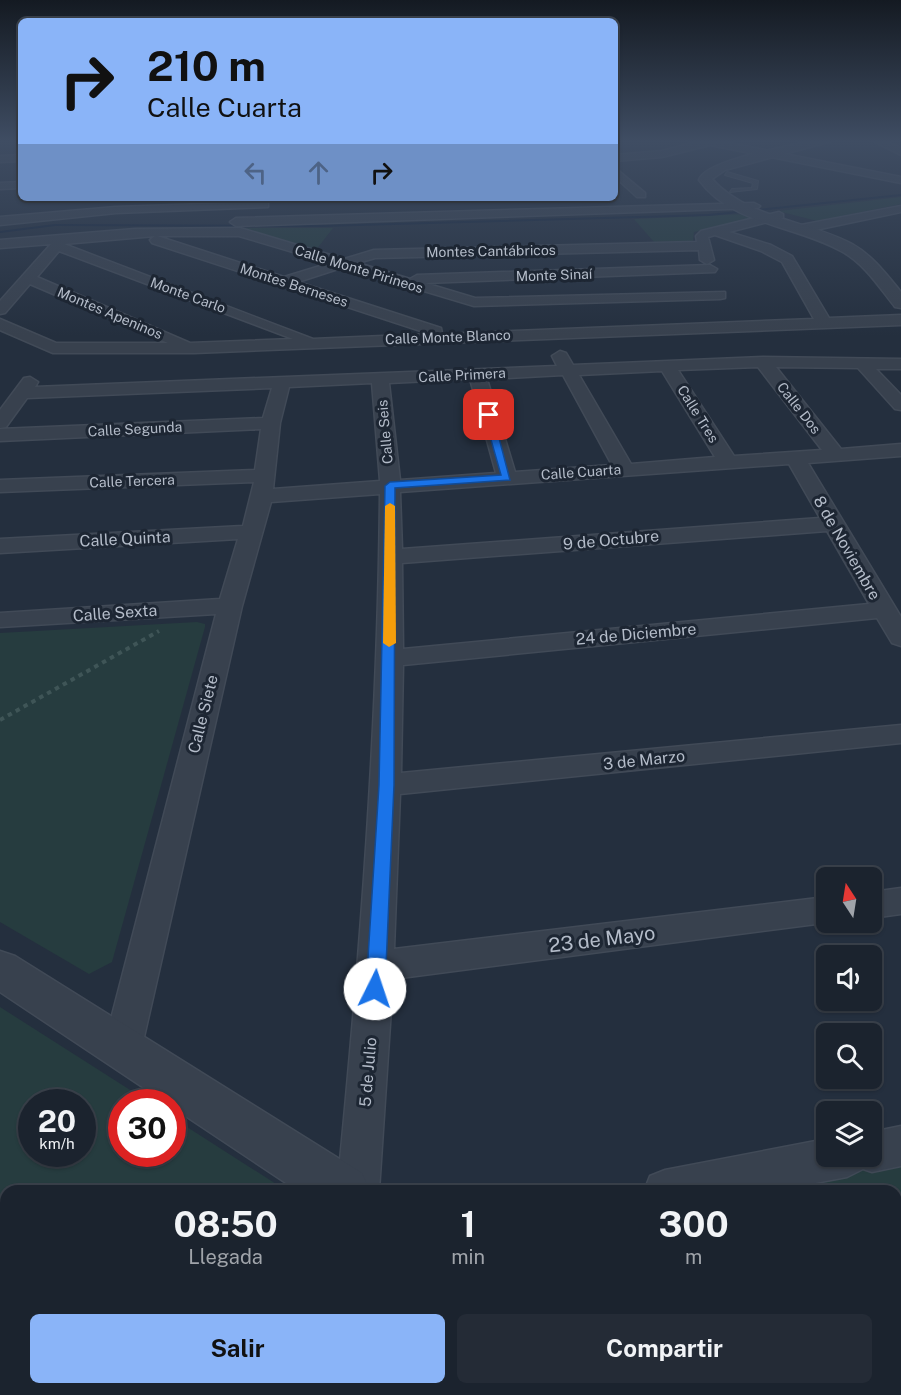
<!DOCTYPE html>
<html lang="es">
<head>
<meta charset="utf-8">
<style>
	body { margin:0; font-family:"Public Sans",sans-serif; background:#242b36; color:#f1f3f6; height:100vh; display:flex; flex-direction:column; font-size:22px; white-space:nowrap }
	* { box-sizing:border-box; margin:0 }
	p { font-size:20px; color:#a0a4aa }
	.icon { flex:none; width:33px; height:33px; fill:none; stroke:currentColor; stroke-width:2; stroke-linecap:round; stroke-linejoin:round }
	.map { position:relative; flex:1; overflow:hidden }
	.details { position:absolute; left:0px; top:1185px; width:902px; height:210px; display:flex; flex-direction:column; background:#1b232e; border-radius:18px 18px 0 0; box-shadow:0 2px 4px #0004,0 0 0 2px #39404a }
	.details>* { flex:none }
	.banner { position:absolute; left:18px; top:18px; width:600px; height:183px; border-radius:9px; box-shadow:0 2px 4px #0004,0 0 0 2px #39404a; background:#8ab4f8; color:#111; overflow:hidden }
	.needle { width:39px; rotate:348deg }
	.controls { position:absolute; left:816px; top:867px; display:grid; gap:12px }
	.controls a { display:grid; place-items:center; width:66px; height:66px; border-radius:9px; background:#1b232e; box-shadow:0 2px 4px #0004,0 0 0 2px #39404a; font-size:30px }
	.speed { position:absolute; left:18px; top:1089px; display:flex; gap:12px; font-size:30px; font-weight:700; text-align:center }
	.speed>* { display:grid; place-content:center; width:78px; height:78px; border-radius:50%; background:#1b232e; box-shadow:0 2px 4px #0004,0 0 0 2px #39404a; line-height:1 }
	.speed small { font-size:15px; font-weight:400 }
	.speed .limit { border:9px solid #d22; background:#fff; color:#111 }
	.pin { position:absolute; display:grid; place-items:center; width:51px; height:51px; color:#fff; margin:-26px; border-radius:12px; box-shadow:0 3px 9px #0006 }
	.me { position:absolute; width:66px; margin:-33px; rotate:4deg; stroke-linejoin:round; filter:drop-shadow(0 0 4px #0008) }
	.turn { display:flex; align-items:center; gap:21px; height:126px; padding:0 30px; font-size:27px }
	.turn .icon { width:78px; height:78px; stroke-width:2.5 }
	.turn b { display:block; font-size:42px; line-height:51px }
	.lanes { display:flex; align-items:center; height:57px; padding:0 30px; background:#0003; justify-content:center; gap:30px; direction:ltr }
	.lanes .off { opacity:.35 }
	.eta { display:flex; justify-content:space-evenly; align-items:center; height:102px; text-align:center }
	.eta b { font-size:36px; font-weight:700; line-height:42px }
	.action { display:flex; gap:12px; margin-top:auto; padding:12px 30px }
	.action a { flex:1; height:69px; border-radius:9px; background:#8ab4f8; color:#111; font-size:24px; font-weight:700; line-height:69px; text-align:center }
	.action a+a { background:#242b36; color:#f1f3f6 }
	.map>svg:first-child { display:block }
	.green { fill:#263c3f; fill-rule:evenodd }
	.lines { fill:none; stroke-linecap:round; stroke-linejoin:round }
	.stream { fill:#17263c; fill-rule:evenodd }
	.service-casing { stroke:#414a57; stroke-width:2 }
	.minor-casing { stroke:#414a57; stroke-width:3 }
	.tertiary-casing { stroke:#414a57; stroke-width:3 }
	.path { stroke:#3f5557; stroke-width:4; stroke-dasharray:4.5 4.5; stroke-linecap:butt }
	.service { fill:#38414e; fill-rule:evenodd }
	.minor { fill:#38414e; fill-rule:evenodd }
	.tertiary { fill:#38414e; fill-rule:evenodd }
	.route { fill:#1a73e8; stroke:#114b97; stroke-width:1.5 }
	.slow { fill:#f59e0b }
	.labels { text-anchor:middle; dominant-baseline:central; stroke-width:6; stroke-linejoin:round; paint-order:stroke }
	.far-street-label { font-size:14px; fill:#b4bcc9; stroke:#1d2633 }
	.street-label { font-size:16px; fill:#b4bcc9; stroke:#1d2633 }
	.near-street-label { font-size:20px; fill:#b4bcc9; stroke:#1d2633 }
</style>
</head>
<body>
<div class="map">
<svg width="901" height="1395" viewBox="0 0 901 1395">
	<rect width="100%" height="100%" fill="#242f3e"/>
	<g class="green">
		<polygon points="901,197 901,204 817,221 778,211"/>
		<polygon points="746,214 750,219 694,232 693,241 654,242 634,219"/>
		<polygon points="243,228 333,228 316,250"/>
		<polygon points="197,622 205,624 205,627 112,962 89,974 0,922 0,633"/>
		<path d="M 0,1007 L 149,1102 L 122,1102 L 122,1154 L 172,1154 L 173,1118 L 287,1191 L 6,1191 L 6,1389 L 597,1389 L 606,1395 L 0,1395 ZM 82,1102 L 82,1154 L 32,1154 L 32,1102 Z"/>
		<polygon points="901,1163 901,1395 788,1395 778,1389 896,1389 896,1191 736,1191"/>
	</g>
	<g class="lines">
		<g class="stream">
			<polygon points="901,194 901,196 709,216 321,227 55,226 0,233 0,231 55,224 321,225 709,214"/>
			<polygon points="369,1389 383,1389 381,1395 367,1395"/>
		</g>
		<g class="service-casing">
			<polygon id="service" points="727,172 758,181 757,189 730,192 732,189 752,188 753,183 725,175"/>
		</g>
		<g class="minor-casing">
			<g id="minor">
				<polygon points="700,141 719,141 901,177 901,183 710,145 662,157 615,161 615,155 662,151"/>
				<polygon points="873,141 885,141 901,148 901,155"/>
				<polygon points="21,155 21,161 0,162 0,156"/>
				<polygon points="615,168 645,193 645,197 637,197 615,177"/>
				<polygon points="21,182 21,188 0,189 0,183"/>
				<polygon points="264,202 268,203 268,207 116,213 0,225 0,217 116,207"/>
				<polygon points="754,203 760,206 758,208 236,226 230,222 236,218"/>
				<polygon points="901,206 901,212 801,233 795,229 801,225"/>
				<path d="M 779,212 L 783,214 L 783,218 L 729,232 L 771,245 L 792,256 L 829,318 L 901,315 L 901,325 L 194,353 L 53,353 L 0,330 L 0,319 L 56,343 L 168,343 L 30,284 L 5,313 L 0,314 L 0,301 L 51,244 L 0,248 L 0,240 L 135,229 L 240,228 L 344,259 L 374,250 L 697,242 L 696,236 L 701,231 ZM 715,235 L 761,251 L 782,262 L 814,319 L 442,334 L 441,328 L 298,282 L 344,267 L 474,306 L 720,299 L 725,298 L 725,292 L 475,298 L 425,283 L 715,272 L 717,269 L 710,265 L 417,275 L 410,279 L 358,263 L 375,258 L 699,250 L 700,260 L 707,264 L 714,260 L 708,237 ZM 155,236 L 150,240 L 152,243 L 430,334 L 313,339 L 64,244 ZM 157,236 L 239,236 L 330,263 L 284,277 ZM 59,251 L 293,339 L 190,343 L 37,277 Z"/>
				<path d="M 560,351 L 566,353 L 573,365 L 763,357 L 901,359 L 901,369 L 876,369 L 901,395 L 901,410 L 895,409 L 858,368 L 776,367 L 841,449 L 901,444 L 901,456 L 808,463 L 901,617 L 901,646 L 892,643 L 877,618 L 403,665 L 401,773 L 901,725 L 901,743 L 400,794 L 394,949 L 826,897 L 826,922 L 832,922 L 393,979 L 379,1191 L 337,1191 C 360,959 378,725 380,494 L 271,502 L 242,606 L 142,1046 L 136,1058 L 123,1063 L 110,1058 L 104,1046 L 216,614 L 0,627 L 0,613 L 220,599 L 238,539 L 0,553 L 0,539 L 243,526 L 254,482 L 0,492 L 0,480 L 255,470 L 261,429 L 0,441 L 0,429 L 263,418 L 272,388 L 27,398 L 6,427 L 0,428 L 0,410 L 24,378 L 30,377 L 38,382 L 35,387 L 557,366 L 552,356 ZM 758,367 L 822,450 L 734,456 L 678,370 ZM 662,371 L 715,457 L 631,464 L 579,375 ZM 563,375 L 612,465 L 515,472 L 487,379 ZM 470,379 L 496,473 L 400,480 L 389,383 ZM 372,383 L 380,481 L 273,489 L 280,423 L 289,387 ZM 789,464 L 820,518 L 402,549 L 400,492 ZM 827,531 L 869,604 L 403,649 L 402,563 Z"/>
				<polygon points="901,888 901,914 872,918 872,892"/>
				<polygon points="901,1126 901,1166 872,1172 863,1169 847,1177 773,1191 644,1191 650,1176 665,1170 826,1139 826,1156 872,1156 872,1132"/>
			</g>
		</g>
		<g class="tertiary-casing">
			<g id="tertiary">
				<path d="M 812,141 L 832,141 L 725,170 L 712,179 C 748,219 807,220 852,244 C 872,255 887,275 901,292 L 901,308 L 895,307 C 879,287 864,263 841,251 C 795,225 732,225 699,180 C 705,160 790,146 812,141 Z"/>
				<polygon points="0,951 15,956 362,1173 370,1191 298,1191 172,1107 172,1102 165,1102 0,992"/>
				<polygon points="632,1389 700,1389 702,1395 635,1395"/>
			</g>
		</g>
		<polyline class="path" points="0,720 159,631"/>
		<use href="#service" class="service"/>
		<use href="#minor" class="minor"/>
		<use href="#tertiary" class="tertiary"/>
	</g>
	<linearGradient id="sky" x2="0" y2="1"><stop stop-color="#141a22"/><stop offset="0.42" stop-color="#3f4d63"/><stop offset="1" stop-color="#3f4d63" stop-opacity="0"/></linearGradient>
	<rect width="901" height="336" fill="url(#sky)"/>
	<polygon class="route" points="489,413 493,415 510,480 395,488 394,785 385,989 382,995 375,997 369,995 366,989 379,785 385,486 390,482 501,475 484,415"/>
	<polygon class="slow" points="390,503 395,506 396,643 389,647 383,643 385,506"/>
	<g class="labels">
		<g class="far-street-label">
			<text transform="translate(491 251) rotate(-1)">Montes Cantábricos</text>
			<text transform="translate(359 269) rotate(17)">Calle Monte Pirineos</text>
			<text transform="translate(554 275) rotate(-2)">Monte Sinaí</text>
			<text transform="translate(294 285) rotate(18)">Montes Berneses</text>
			<text transform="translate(188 295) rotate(20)">Monte Carlo</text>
			<text transform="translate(110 313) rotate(23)">Montes Apeninos</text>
			<text transform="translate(448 337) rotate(-2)">Calle Monte Blanco</text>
			<text transform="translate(462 375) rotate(-3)">Calle Primera</text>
			<text transform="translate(799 408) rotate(52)">Calle Dos</text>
			<text transform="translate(698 414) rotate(58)">Calle Tres</text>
			<text transform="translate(135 429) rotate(-3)">Calle Segunda</text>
			<text transform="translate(385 432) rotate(-95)">Calle Seis</text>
			<text transform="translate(581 472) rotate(-4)">Calle Cuarta</text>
			<text transform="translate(132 481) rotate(-2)">Calle Tercera</text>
		</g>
		<g class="street-label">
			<text transform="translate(125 539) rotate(-3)">Calle Quinta</text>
			<text transform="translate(611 540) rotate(-5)">9 de Octubre</text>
			<text transform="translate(847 548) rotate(60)">8 de Noviembre</text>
			<text transform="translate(115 613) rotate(-4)">Calle Sexta</text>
			<text transform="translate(636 634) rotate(-5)">24 de Diciembre</text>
			<text transform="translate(203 714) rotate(-76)">Calle Siete</text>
			<text transform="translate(644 760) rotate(-6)">3 de Marzo</text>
			<text transform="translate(368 1072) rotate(-85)">5 de Julio</text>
		</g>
		<g class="near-street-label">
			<text transform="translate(602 939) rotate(-7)">23 de Mayo</text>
		</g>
	</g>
</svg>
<div class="controls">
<a><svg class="needle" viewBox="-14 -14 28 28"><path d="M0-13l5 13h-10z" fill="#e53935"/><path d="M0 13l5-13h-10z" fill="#a0a4aa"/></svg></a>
<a><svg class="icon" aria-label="sound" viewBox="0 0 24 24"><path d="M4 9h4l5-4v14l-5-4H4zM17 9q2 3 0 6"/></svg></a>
<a><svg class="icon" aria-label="search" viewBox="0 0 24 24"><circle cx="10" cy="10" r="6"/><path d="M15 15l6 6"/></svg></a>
<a><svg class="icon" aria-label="layers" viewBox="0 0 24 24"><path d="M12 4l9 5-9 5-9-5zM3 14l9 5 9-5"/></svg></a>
</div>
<div class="speed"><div>20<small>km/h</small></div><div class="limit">30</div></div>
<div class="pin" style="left:489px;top:415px;background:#d93025"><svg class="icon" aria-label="arrive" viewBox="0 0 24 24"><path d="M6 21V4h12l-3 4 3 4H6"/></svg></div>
<svg class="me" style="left:375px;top:989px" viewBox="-20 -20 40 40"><circle r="19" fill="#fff"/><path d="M0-13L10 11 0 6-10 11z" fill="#1a73e8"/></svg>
<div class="banner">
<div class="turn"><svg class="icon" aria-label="right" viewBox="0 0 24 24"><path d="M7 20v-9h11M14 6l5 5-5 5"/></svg><div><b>210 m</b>Calle Cuarta</div></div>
<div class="lanes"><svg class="icon off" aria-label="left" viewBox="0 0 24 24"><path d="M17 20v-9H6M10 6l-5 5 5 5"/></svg><svg class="icon off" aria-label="ahead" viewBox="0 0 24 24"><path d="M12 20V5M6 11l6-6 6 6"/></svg><svg class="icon" aria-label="right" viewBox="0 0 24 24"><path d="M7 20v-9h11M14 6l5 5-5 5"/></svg></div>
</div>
<section class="details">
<div class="eta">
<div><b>08:50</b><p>Llegada</p></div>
<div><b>1</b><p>min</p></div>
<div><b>300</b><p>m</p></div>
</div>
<div class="action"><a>Salir</a><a>Compartir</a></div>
</section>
</div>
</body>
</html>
